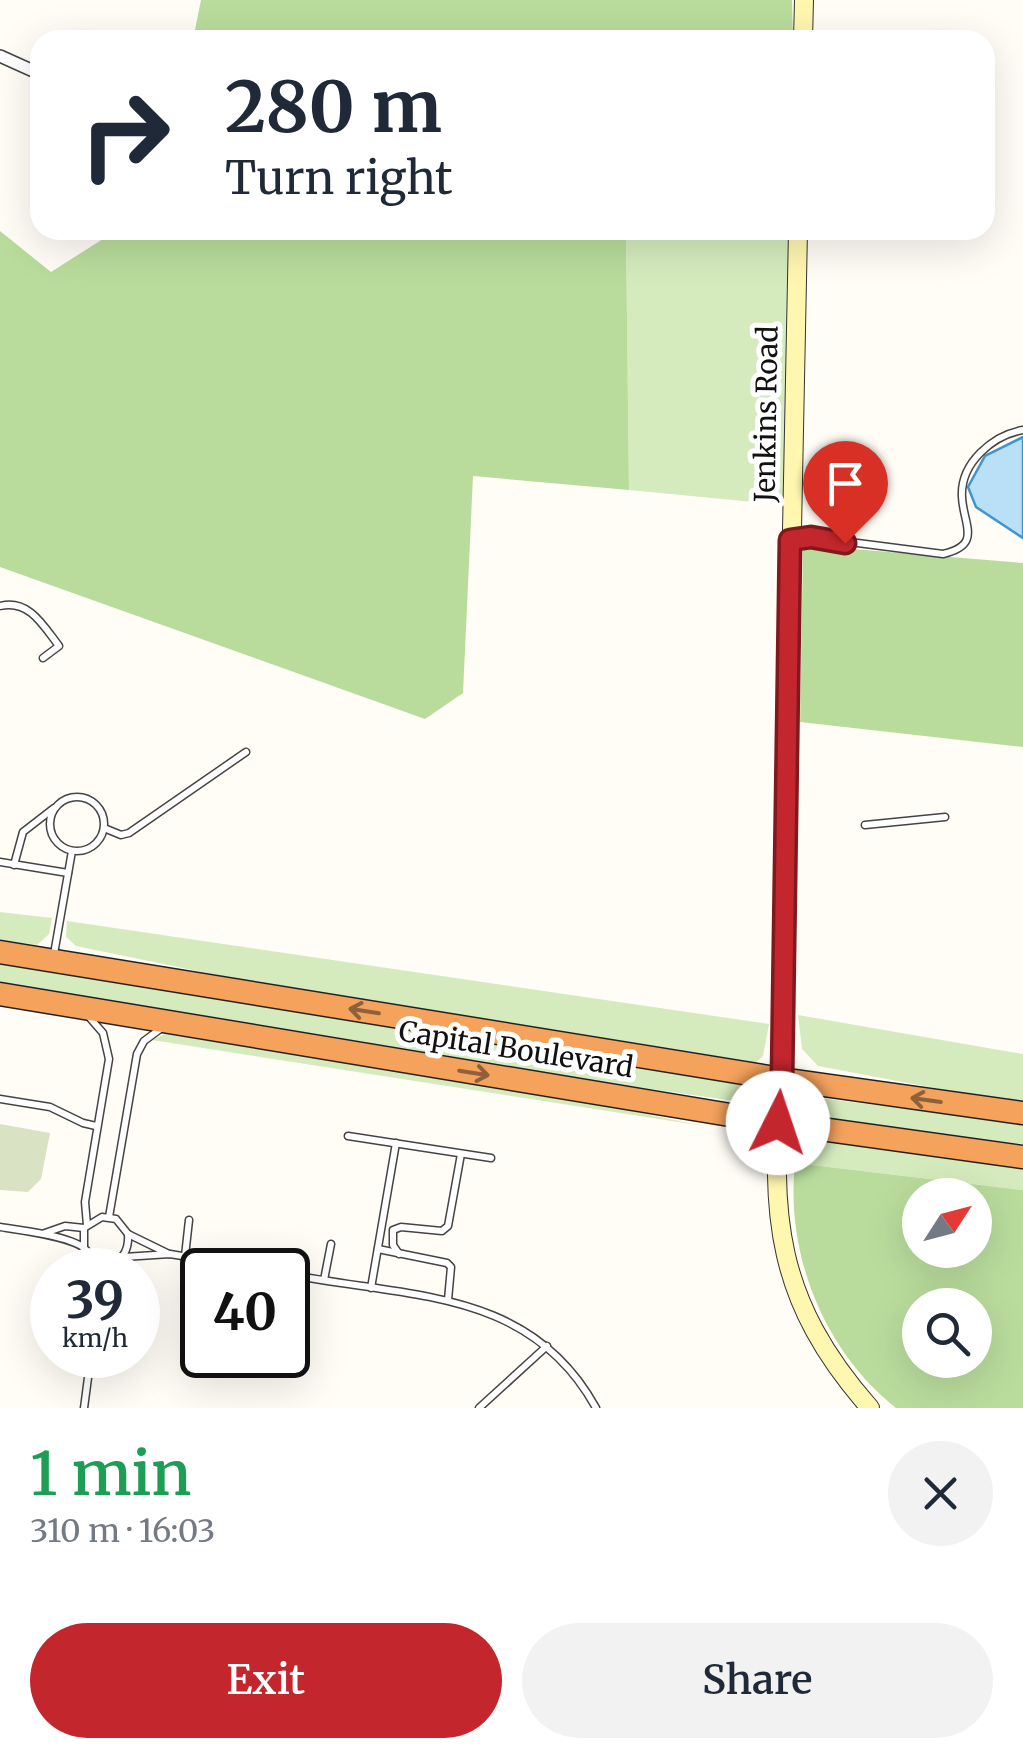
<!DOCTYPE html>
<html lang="en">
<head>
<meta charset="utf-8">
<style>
	body { margin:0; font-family:Merriweather,serif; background:#f2f2f3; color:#1f2937; height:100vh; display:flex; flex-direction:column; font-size:38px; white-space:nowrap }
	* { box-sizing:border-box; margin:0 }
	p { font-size:32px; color:#747a83 }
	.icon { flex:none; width:55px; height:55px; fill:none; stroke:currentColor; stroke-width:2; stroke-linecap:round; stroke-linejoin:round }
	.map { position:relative; height:1408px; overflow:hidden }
	.panel { display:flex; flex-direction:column; background:#fff; flex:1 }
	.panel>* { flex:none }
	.top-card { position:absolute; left:30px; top:30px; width:965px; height:210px; border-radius:30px; box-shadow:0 10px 40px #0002; background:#fff; color:#1f2937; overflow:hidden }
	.needle { width:65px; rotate:54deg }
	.fabs { position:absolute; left:902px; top:1178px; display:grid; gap:20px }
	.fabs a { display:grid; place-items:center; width:90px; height:90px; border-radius:50%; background:#fff; box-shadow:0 10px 40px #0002; font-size:50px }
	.speed { position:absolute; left:30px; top:1248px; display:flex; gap:20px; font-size:50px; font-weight:700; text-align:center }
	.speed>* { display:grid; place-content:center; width:130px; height:130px; border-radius:50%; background:#fff; box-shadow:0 10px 40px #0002; line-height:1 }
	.speed small { font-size:25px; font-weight:400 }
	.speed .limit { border:5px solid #111; border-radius:15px; background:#fff; color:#111 }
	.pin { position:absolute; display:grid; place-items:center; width:85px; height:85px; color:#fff; margin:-102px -42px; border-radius:50% 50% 50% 0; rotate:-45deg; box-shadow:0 0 10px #0007 }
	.pin .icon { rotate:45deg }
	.me { position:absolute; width:110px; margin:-55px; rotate:4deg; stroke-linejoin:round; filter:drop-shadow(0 0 8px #0008) }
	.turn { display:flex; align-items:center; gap:35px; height:210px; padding:0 30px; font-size:45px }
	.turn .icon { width:130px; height:130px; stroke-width:2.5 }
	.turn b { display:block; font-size:70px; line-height:85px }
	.round { display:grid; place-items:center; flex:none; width:105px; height:105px; border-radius:52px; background:#f2f2f3 }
	.headline { display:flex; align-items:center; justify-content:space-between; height:170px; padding:0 30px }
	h1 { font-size:60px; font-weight:600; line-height:75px; color:#1e9e55 }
	.button { display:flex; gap:20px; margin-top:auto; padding:20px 30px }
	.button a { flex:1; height:115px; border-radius:60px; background:#c4262e; color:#fff; font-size:40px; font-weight:600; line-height:115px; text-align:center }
	.button a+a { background:#f2f2f3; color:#1f2937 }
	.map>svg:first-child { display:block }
	.green { fill:#d5ebbd }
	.forest { fill:#b9dc9c; fill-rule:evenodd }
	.cemetery { fill:#d9e3c4 }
	.water { fill:#b9e0f7; stroke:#3f96cf; stroke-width:2.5 }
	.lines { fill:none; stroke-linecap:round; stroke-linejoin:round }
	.lane-casing { stroke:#444; stroke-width:9 }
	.street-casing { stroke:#444; stroke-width:14 }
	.secondary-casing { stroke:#333; stroke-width:20 }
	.highway-casing { stroke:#222; stroke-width:25 }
	.lane { stroke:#fff; stroke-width:6 }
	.street { stroke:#fff; stroke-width:11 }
	.secondary { stroke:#fff6b0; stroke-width:18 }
	.highway { stroke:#f5a25d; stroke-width:22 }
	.oneway { stroke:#8e613b }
	.route-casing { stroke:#7f191e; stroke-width:25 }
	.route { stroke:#c4262e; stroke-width:18 }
	.labels { text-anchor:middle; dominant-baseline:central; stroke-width:10; stroke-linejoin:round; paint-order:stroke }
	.street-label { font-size:28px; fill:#111; stroke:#fff }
</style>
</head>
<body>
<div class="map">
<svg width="1023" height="1408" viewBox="0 0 1023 1408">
	<rect width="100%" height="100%" fill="#fffdf5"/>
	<g class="green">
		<polygon points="626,230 790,230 785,505 629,490"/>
		<polygon points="0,912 52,918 49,934 37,945 0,940"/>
		<polygon points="67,921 769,1024 763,1056 754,1064 236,979 76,946 66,937"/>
		<polygon points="0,959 752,1086 759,1096 747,1101 728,1100 439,1059 0,986"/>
		<polygon points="798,1015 1023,1054 1023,1101 961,1093 818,1066 802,1049"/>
		<polygon points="165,1034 537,1092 704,1126 152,1040"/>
		<polygon points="810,1097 1023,1123 1023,1144 814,1120 802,1108 805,1099"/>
		<path d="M 821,1139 L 1023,1165 L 1023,1190 L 795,1163 C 799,1148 807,1145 821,1139 Z"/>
	</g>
	<g class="forest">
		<polygon points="201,0 792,0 793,40 193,40"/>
		<polygon points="117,230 626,230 629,490 473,476 463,693 425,719 0,567 0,231 51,272"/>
		<polygon points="803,545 1023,563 1023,747 800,722"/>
		<path d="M 795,1163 L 1023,1190 L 1023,1408 L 896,1408 C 824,1351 785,1254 795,1163 ZM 975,1195 L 975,1250 L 920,1250 L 920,1195 ZM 975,1305 L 975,1360 L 920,1360 L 920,1305 Z"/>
	</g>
	<polygon class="cemetery" points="0,1124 50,1133 41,1179 28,1192 0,1190"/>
	<polygon class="water" points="1023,437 1023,538 976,507 968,487 985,456"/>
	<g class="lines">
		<g class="lane-casing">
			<g id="lane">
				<path d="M 797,539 L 811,537 L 943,554 C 983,545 963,524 962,497 C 960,463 993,435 1023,430"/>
				<path d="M 0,606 C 29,599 43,625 59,646 L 43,658"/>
				<circle cx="77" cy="824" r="27"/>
				<polyline points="865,825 945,817"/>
				<polyline points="104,828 121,835 129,833 246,752"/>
				<polyline points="0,862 68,873"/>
				<polyline points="14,865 23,832 54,808"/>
				<polyline points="54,954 72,851"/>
				<polyline points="0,1099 50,1107 83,1123 96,1126"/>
				<polyline points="348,1136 491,1158"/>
				<polyline points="109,1217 137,1054 144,1041 163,1027"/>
				<polyline points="87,1225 85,1202 109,1059 103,1033 90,1018"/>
				<path d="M 0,1227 C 20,1230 69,1236 84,1248 C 92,1255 94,1265 109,1263 C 124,1261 129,1248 128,1234 L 116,1219 L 102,1217 L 84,1228 L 84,1248"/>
				<polyline points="45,1233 65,1226 84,1228"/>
				<polyline points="128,1234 169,1254"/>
				<polyline points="378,1249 447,1263 451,1267 448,1300"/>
				<polyline points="399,1254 393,1245 393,1230 401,1227 442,1231 448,1226 461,1154"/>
				<polyline points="185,1256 189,1220"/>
				<polyline points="124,1257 170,1254 266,1270"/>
				<path d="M 288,1274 C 406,1298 530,1287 596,1408"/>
				<polyline points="324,1280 331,1244"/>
				<polyline points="371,1288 396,1143"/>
				<polyline points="84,1408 91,1355"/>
				<polyline points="479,1408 547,1346"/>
			</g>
		</g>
		<g class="street-casing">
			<polyline id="street" points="0,56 40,74"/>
		</g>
		<g class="secondary-casing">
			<g id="secondary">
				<polyline points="803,40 804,0"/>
				<path d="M 798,230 L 781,1079 C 770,1216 775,1300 870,1408"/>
			</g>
		</g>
		<g class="highway-casing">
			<g id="highway">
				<polyline points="0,952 781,1079 1023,1113"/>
				<polyline points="0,994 778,1123 1023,1157"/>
			</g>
		</g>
		<use href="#lane" class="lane"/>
		<use href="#street" class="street"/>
		<use href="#secondary" class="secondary"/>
		<use href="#highway" class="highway"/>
	</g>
	<defs><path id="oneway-shaft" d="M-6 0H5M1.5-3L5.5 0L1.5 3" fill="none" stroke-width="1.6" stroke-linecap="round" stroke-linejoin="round" transform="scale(2.5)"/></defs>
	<g class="oneway">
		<use href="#oneway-shaft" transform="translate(364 1011) rotate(-171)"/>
		<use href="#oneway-shaft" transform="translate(474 1073) rotate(9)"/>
		<use href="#oneway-shaft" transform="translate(926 1100) rotate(-172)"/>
	</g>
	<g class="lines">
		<g class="route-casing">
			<polyline id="route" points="778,1123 782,1079 790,540 811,537 845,543"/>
		</g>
		<use href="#route" class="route"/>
	</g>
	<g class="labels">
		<g class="street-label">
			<text transform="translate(766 414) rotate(-89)">Jenkins Road</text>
			<text transform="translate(516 1049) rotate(9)">Capital Boulevard</text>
		</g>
	</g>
</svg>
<div class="fabs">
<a><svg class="needle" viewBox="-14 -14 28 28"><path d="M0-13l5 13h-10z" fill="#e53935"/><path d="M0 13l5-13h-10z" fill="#747a83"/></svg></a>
<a><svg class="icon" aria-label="search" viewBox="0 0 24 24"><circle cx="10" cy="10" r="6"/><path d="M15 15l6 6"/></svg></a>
</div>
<div class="speed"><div>39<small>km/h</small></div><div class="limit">40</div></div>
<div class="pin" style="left:845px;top:543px;background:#d93025"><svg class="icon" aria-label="arrive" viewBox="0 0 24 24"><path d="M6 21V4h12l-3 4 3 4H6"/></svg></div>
<svg class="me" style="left:778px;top:1123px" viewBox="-20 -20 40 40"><circle r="19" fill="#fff"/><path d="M0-13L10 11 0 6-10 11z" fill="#c4262e"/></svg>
<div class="top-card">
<div class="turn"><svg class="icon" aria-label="right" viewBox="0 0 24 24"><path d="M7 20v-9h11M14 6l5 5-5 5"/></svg><div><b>280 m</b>Turn right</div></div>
</div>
</div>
<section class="panel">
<div class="headline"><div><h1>1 min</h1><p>310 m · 16:03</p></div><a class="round"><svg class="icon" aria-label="close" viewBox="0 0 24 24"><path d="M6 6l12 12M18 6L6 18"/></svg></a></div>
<div class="button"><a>Exit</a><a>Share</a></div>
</section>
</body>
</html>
